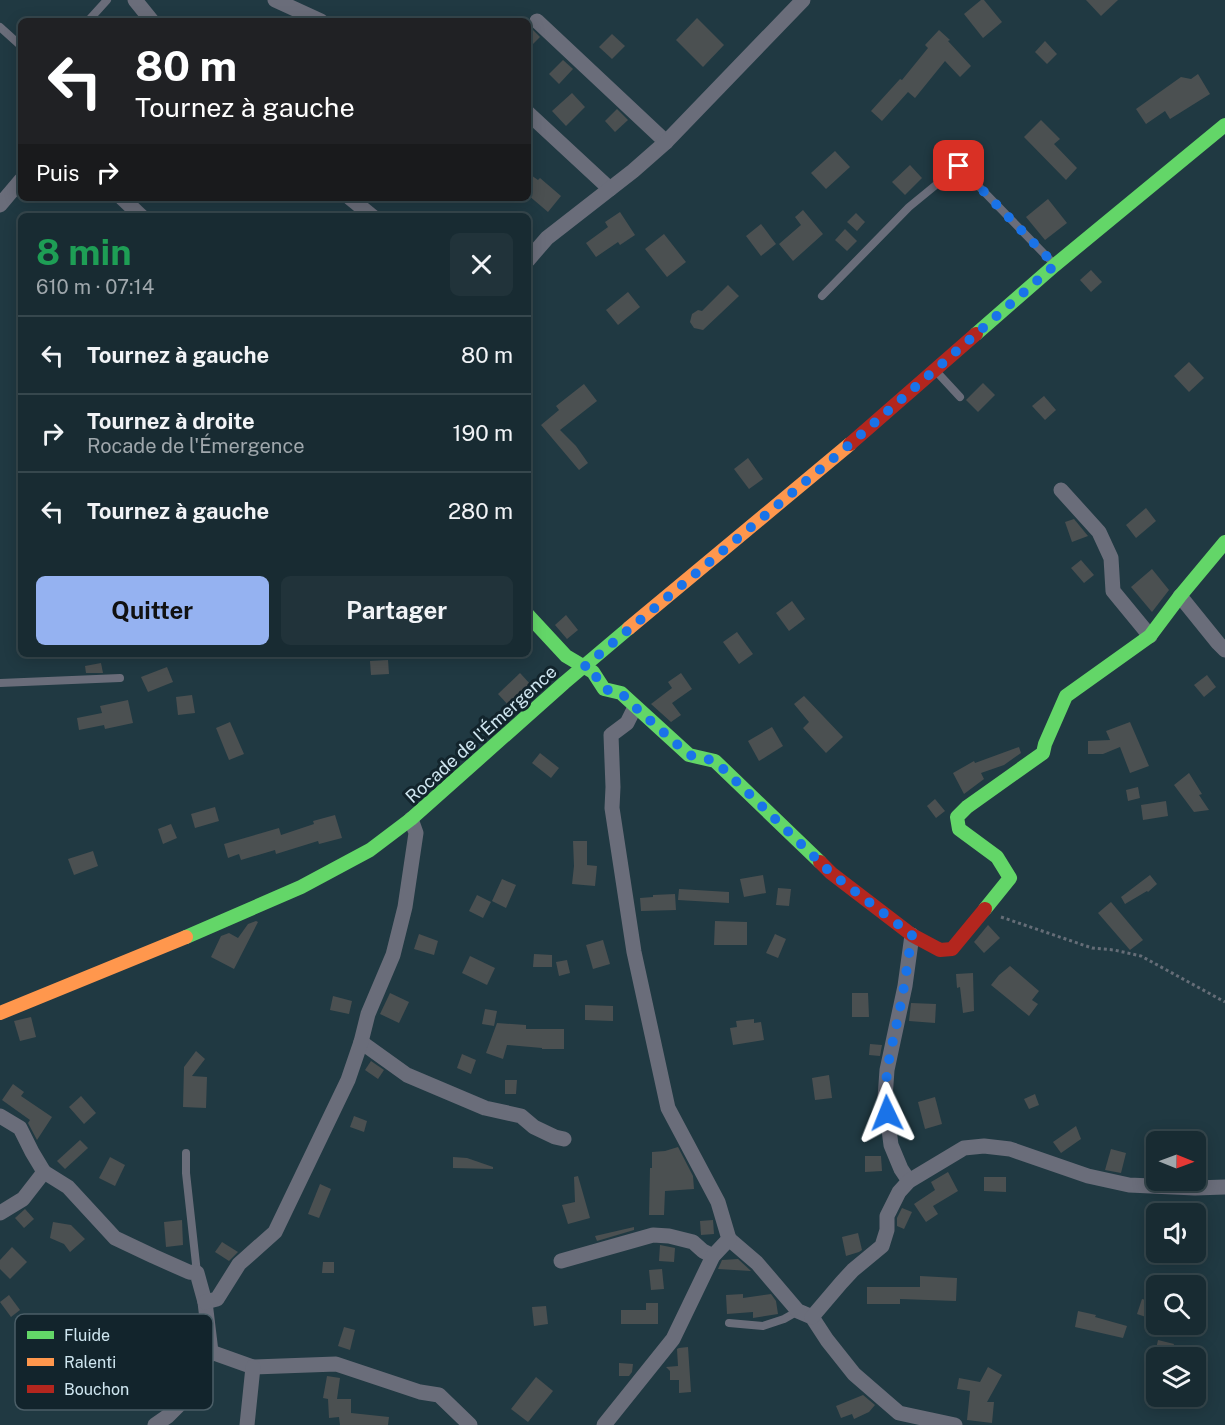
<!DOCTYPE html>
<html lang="fr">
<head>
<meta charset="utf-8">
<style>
	body { margin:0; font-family:"Public Sans",sans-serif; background:#21333a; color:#f1f3f6; height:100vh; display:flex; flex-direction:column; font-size:22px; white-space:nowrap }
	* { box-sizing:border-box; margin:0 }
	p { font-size:20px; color:#9fa7ac }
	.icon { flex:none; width:33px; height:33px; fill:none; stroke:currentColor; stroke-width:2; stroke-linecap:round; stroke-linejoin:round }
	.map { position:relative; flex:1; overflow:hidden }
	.sheet { position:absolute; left:18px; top:213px; width:513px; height:444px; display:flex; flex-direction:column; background:#182b32; border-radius:9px; box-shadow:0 3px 15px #0003,0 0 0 2px #36474d }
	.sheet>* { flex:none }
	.top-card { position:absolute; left:18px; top:18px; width:513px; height:183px; border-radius:9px; box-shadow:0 3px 15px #0003,0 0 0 2px #36474d; background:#202124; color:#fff; overflow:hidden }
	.needle { width:39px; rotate:91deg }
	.buttons { position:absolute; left:1146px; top:1131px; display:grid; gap:12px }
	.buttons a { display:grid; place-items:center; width:60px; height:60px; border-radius:9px; background:#182b32; box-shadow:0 3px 15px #0003,0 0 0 2px #36474d; font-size:30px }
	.pin { position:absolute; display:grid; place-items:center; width:51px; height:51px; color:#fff; margin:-26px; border-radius:12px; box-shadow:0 3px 9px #0006 }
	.me { position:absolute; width:66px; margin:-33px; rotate:358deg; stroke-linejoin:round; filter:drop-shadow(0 0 4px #0008) }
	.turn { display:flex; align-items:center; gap:21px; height:126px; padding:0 18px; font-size:27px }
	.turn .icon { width:78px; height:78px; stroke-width:2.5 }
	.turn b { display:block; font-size:42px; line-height:51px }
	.then { display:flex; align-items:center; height:57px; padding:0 18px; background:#0003; gap:12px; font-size:22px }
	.round { display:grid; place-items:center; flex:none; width:63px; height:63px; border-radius:9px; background:#21333a }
	.head { display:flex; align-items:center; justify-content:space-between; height:102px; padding:0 18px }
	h1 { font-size:36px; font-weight:700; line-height:45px; color:#1e9e55 }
	.cta { display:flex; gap:12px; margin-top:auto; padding:12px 18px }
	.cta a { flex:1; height:69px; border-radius:9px; background:#95b2f1; color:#111; font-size:24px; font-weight:700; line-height:69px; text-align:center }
	.cta a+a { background:#21333a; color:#f1f3f6 }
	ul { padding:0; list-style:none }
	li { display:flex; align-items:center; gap:18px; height:78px; padding:0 18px; border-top:2px solid #36474d }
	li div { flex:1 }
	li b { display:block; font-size:22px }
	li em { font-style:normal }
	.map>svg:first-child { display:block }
	.building { fill:#4b5051 }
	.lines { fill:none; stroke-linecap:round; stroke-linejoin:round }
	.path { stroke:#656d77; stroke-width:3; stroke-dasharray:3 3; stroke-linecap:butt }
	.lane { stroke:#6a6d7a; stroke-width:8 }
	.street { stroke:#6a6d7a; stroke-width:15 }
	.fast { stroke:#63d668; stroke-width:14 }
	.slow { stroke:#ff974d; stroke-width:14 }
	.jam { stroke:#b3261e; stroke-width:14 }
	.route { stroke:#1a73e8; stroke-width:10; stroke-dasharray:0 18 }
	.labels { text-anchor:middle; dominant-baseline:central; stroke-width:6; stroke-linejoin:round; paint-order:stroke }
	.street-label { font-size:18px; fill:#cfe6f0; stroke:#12242c }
	.key { fill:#12242c; stroke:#4b5e67; stroke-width:1.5 }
	.key-label { font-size:16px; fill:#cfe6f0 }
</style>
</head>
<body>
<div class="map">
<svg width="1225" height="1425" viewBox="0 0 1225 1425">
	<rect width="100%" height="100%" fill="#203942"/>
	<g class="building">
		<polygon points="981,0 984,0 1002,22 983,38 964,14"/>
		<polygon points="1086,0 1118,0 1101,16"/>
		<polygon points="697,18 724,45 703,67 676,40"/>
		<polygon points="528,25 540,37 528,49"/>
		<polygon points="939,30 950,40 948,41 971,66 960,77 945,61 915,98 908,92 882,121 871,111 900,79 902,80 928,48 925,45"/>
		<polygon points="612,34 625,46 612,59 599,47"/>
		<polygon points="1045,41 1057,54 1047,64 1035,52"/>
		<polygon points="563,60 573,69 559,84 549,74"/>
		<polygon points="1198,74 1210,94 1170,119 1165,111 1146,124 1136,109 1181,77 1191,79"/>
		<polygon points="572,93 585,107 566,126 552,111"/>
		<polygon points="617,109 628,120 615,132 605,121"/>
		<polygon points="1041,120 1060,139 1054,144 1077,168 1066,180 1024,137"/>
		<polygon points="835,151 850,167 826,189 811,173"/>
		<polygon points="910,165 922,178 905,195 892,182"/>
		<polygon points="528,173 538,180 540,178 561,196 548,212 528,195"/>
		<polygon points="1048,199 1067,223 1045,240 1026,217"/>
		<polygon points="803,210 823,234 793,261 779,244 801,225 795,217"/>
		<polygon points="620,212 635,235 620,245 618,242 596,257 586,243 608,227 605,222"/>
		<polygon points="856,213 865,222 857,231 847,222"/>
		<polygon points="761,224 776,244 761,256 746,236"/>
		<polygon points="845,229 857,241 847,251 835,240"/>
		<polygon points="664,234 686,262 667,277 645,249"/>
		<polygon points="1091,270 1102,282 1091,292 1080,280"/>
		<polygon points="728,285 739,296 703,330 694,328 690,322 692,314 698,310 702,311"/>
		<polygon points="628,292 640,307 618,325 606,310"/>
		<polygon points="1189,362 1204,378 1189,392 1174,376"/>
		<polygon points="983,383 995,395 978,412 966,400"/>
		<polygon points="584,384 597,401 560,430 576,446 588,463 579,470 541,425 559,410 556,406"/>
		<polygon points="1044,396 1056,410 1045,420 1032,406"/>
		<polygon points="748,458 763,479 749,489 734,469"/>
		<polygon points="1146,508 1156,521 1136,538 1126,525"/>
		<polygon points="1074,519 1088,536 1072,542 1065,522"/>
		<polygon points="1081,560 1094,575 1084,583 1071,568"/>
		<polygon points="1152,569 1169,590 1152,612 1131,587"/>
		<polygon points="792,601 805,619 789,631 776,613"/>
		<polygon points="566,615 578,630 567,639 555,625"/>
		<polygon points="737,632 753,654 739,664 723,642"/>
		<polygon points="388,660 389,674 371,675 370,661"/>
		<polygon points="101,663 103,673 86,673 85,666"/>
		<polygon points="167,667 173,682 148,692 141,677"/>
		<polygon points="520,673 532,686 510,707 498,694"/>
		<polygon points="681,673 692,689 672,703 681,715 671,722 651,704 672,688 668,682"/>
		<polygon points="1207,675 1216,687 1204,697 1194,685"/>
		<polygon points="192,695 195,713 178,715 176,697"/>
		<polygon points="804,696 843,737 826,753 803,728 809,722 794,704"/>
		<polygon points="128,700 133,723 105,729 104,725 79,730 77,718 102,713 100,706"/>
		<polygon points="230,722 244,754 229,760 216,728"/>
		<polygon points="1130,722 1149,766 1130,773 1120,747 1103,754 1088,754 1088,741 1110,740 1106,731"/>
		<polygon points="772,727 783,746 759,761 748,741"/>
		<polygon points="1019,747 1021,753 1004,765 981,773 984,779 964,794 953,773 974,761 975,763"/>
		<polygon points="540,753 559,768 551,778 532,763"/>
		<polygon points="1189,773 1202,794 1199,795 1209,810 1194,812 1174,785"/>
		<polygon points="1138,787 1140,798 1128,801 1126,790"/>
		<polygon points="935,799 945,811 936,818 927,806"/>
		<polygon points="1166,801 1168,816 1143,820 1141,805"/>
		<polygon points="215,807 219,821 195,828 191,814"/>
		<polygon points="335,815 342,838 319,844 318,841 276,854 275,850 241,860 239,854 228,858 224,844 279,828 281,835 314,824 313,821"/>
		<polygon points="171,824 177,838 163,844 158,829"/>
		<polygon points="573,841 587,841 587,865 597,866 595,886 572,884 574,866"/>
		<polygon points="93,851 98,866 74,875 68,859"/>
		<polygon points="763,875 766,893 744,897 740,879"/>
		<polygon points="1150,875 1157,884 1148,892 1147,891 1125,904 1121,897"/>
		<polygon points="502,879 516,885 506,908 492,901"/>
		<polygon points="778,888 791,889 789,906 776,905"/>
		<polygon points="679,889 729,892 729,903 678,900"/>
		<polygon points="675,894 676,910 641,911 640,898 653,897 653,895"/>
		<polygon points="477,895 491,902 483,918 469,911"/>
		<polygon points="1111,902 1143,940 1130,950 1098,913"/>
		<polygon points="256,921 258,922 234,969 211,957 221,936 229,933 238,938 248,924"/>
		<polygon points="715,921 747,922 747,945 714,945"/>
		<polygon points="988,925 1000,938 984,953 974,942"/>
		<polygon points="419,934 438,941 434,955 414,949"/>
		<polygon points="775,934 786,939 778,958 766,953"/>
		<polygon points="603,940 610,964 593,969 586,945"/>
		<polygon points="534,954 552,955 552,967 533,967"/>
		<polygon points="470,956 495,968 487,985 462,973"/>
		<polygon points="567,960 570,973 559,976 556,962"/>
		<polygon points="1010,966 1039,991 1032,1000 1038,1004 1029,1016 991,985 999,975"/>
		<polygon points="973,973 974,1011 963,1013 960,987 957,988 956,974"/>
		<polygon points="390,993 409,1002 399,1023 380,1014"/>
		<polygon points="852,993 868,993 869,1017 852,1017"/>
		<polygon points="333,996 352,1001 349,1014 330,1010"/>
		<polygon points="911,1003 936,1004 935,1023 909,1021"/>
		<polygon points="585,1005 613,1006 613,1021 585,1020"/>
		<polygon points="485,1009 497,1011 494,1026 482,1024"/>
		<polygon points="31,1017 36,1037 20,1041 14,1021"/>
		<polygon points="754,1019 754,1023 761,1022 764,1040 733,1045 730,1028 737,1027 736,1021"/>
		<polygon points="497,1023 526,1025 526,1029 564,1029 564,1049 542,1049 542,1048 507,1045 503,1059 486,1053"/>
		<polygon points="870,1044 882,1045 880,1056 869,1055"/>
		<polygon points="196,1051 205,1059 192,1076 207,1077 206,1108 183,1107 184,1067"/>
		<polygon points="462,1054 476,1060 471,1074 457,1068"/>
		<polygon points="371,1061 384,1070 378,1079 365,1070"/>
		<polygon points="829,1075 832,1098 815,1100 812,1078"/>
		<polygon points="505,1080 517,1080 516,1094 505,1094"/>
		<polygon points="13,1084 24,1092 21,1096 52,1117 37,1140 28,1123 30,1120 2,1100"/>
		<polygon points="1035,1094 1039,1105 1029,1109 1024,1099"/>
		<polygon points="81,1096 96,1113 84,1124 69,1107"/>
		<polygon points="935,1097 942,1124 925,1129 918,1102"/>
		<polygon points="354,1116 367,1121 364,1132 350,1127"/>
		<polygon points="1076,1126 1081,1139 1061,1153 1053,1142"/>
		<polygon points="80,1140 88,1148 65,1169 57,1161"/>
		<polygon points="678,1147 693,1176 694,1189 665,1191 664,1215 649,1215 650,1168 652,1168 652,1152 665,1151"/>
		<polygon points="1111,1149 1126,1153 1121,1173 1105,1170"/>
		<polygon points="865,1156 881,1156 882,1171 865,1172"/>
		<polygon points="110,1157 125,1165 115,1186 99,1178"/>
		<polygon points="453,1157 467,1158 493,1167 493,1169 453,1168"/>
		<polygon points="948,1172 958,1191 933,1206 938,1214 926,1222 914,1204 935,1190 931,1182"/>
		<polygon points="578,1176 590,1218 568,1224 562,1205 575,1202 574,1177"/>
		<polygon points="984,1177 1006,1177 1006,1192 984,1191"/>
		<polygon points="320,1184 331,1189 319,1218 308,1214"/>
		<polygon points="902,1208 912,1212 904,1229 897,1226 897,1218"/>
		<polygon points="25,1209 34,1219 24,1228 15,1218"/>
		<polygon points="182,1220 183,1245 166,1247 164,1222"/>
		<polygon points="713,1220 714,1234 701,1235 700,1221"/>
		<polygon points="53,1222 71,1225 85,1239 70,1252 64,1244 50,1238"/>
		<polygon points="634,1227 634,1230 597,1241 595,1236"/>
		<polygon points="858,1233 862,1250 859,1252 846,1256 842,1237"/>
		<polygon points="222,1242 238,1252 229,1261 215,1252"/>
		<polygon points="660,1245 675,1248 674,1262 659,1261"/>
		<polygon points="12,1247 27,1262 10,1279 0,1269 0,1260"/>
		<polygon points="738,1259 751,1271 718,1269 722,1260"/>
		<polygon points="323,1262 334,1262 334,1273 322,1273"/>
		<polygon points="662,1269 664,1289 651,1290 649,1270"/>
		<polygon points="920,1276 957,1278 956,1301 900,1299 900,1304 867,1304 867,1287 920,1287"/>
		<polygon points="743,1294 743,1298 771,1294 776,1301 778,1314 753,1318 753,1312 727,1314 726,1295"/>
		<polygon points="9,1295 20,1310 11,1317 0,1302"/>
		<polygon points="1142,1299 1154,1302 1149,1318 1137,1314"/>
		<polygon points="646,1303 658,1303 658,1324 621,1324 621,1310 646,1310"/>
		<polygon points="546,1306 548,1324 534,1326 532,1307"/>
		<polygon points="1078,1311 1096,1315 1095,1317 1127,1326 1123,1338 1075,1327"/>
		<polygon points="344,1327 355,1330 350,1350 338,1346"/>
		<polygon points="1158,1340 1174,1344 1170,1358 1155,1354"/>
		<polygon points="688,1347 691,1392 679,1393 679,1380 670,1380 670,1371 666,1367 678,1366 677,1349 679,1348"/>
		<polygon points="619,1363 633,1364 632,1372 629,1376 619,1376"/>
		<polygon points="988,1367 1002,1375 987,1402 994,1402 992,1423 967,1420 970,1391 957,1389 959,1378 980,1382"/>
		<polygon points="327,1376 340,1378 337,1399 351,1399 351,1413 389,1417 388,1425 340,1425 339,1417 329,1418 328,1399 323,1398"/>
		<polygon points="536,1377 553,1391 528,1422 511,1409"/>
		<polygon points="863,1395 875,1405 869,1412 854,1419 852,1414 841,1418 836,1406"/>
	</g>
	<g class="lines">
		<polyline class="path" points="1001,917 1092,948 1114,950 1141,956 1225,1002"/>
		<g class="lane">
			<polyline points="88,21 107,0"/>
			<polyline points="0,27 21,46"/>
			<polyline points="822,296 909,207 959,166 1054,264"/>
			<polyline points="935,370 960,397"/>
			<polyline points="0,683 120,678"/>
			<polyline points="186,1153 186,1173 197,1273"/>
			<polyline points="729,1323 763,1326 784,1319 798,1311"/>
		</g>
		<g class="street">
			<polyline points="135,0 152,21"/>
			<polyline points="275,0 321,21"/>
			<polyline points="537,21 666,142"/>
			<polyline points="528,113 610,189"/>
			<polyline points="122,198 141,216"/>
			<polyline points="350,198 372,216"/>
			<polyline points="0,205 21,180"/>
			<polyline points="528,260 547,238 633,171 666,142 803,0"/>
			<polyline points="1061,490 1099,532 1111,558 1113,591 1150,636"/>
			<polyline points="1180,596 1218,643 1225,650"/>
			<polyline points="361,1042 407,1075 485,1108 521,1116 534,1127 555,1137 564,1139"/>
			<polyline points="0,1116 20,1128 32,1152 44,1172 23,1199 0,1213"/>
			<polyline points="44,1172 68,1187 115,1238 153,1256 189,1272 197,1273 205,1302 211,1352 195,1374 185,1399 168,1416 155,1425"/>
			<polyline points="909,1181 901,1169 891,1145 885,1098 887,1070 905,986 912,935"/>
			<polyline points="729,1239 757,1263 798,1311 812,1317 827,1340 854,1374 899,1413 955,1425"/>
			<polyline points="561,1261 653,1235 669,1236 693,1242 703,1251 713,1256"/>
			<polyline points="205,1302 217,1299 239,1264 275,1232 348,1080 361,1042 368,1014 393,955 405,907 416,833 411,819"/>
			<polyline points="812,1317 841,1283 853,1270 882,1246 887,1230 887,1216 899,1192 909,1181 964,1148 984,1146 1010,1149 1088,1176 1129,1185 1195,1188 1225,1187"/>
			<polyline points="211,1352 253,1367 336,1364 420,1392 439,1395 470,1425"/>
			<polyline points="247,1425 253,1367"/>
			<polyline points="604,1425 673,1339 713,1256 729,1239 718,1202 668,1108 634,952 612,808 613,787 611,735 627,723 635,707"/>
		</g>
		<g class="fast">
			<polyline points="976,334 1055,265 1225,125"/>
			<polyline points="528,615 566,656 593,672 604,689 621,693 689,755 715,761 820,862"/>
			<polyline points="985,909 1010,878 997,857 959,829 957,817 967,807 1043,753 1045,744 1066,696 1150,636 1180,596 1225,542"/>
			<polyline points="186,937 301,887 370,850 411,819 564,683 629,628"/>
		</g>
		<g class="slow">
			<polyline points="629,628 850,444"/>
			<polyline points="0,1013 186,937"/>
		</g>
		<g class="jam">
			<polyline points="850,444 976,334"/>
			<polyline points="820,862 831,873 912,935 940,950 952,949 985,909"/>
		</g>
	</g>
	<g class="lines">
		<path class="route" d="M 887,1113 C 882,1076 893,1044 900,1008 C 905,984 908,959 912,935 L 831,873 L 715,761 L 689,755 L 635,707 L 621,693 L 604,689 L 593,672 L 584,667 L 842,451 L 1055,265 L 959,166"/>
	</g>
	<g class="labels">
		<g class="street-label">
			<text transform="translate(481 734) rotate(-42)">Rocade de l'Émergence</text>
		</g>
	</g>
	<rect x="15" y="1314" width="198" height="96" rx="9" class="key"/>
	<rect x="27" y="1331" width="27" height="8" fill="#63d668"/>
	<rect x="27" y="1358" width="27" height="8" fill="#ff974d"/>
	<rect x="27" y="1385" width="27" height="8" fill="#b3261e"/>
	<g class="key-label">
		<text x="64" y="1341">Fluide</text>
		<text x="64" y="1368">Ralenti</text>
		<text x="64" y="1395">Bouchon</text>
	</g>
</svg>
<div class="buttons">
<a><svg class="needle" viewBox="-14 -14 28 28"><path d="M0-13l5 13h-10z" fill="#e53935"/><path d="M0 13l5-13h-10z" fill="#9fa7ac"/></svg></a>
<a><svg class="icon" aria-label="sound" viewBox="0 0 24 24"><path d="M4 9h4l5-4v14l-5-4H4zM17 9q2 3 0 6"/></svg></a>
<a><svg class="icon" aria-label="search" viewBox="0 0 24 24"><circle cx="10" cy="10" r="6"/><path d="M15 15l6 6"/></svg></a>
<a><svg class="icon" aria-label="layers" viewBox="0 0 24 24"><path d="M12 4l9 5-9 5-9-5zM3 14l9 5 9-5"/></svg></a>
</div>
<div class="pin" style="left:959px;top:166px;background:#d93025"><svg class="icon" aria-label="arrive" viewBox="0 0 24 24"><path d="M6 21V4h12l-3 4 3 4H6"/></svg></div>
<svg class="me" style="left:887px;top:1113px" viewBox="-20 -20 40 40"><path d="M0-17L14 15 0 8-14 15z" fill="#1a73e8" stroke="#fff" stroke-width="4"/></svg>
<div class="top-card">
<div class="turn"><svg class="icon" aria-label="left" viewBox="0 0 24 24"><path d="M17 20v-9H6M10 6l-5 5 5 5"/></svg><div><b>80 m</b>Tournez à gauche</div></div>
<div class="then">Puis<svg class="icon" aria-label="right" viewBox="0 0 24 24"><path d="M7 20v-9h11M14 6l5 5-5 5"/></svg></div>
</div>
<section class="sheet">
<div class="head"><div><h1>8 min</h1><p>610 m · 07:14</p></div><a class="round"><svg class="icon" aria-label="close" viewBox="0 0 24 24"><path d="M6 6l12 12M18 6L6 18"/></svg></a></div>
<ul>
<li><svg class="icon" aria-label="left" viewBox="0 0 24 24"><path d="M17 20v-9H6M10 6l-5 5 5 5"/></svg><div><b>Tournez à gauche</b></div><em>80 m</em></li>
<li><svg class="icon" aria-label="right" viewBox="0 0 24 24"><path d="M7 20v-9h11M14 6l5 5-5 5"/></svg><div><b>Tournez à droite</b><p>Rocade de l'Émergence</p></div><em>190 m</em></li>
<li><svg class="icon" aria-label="left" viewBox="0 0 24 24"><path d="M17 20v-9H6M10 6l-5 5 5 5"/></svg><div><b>Tournez à gauche</b></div><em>280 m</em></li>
</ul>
<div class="cta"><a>Quitter</a><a>Partager</a></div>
</section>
</div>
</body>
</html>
